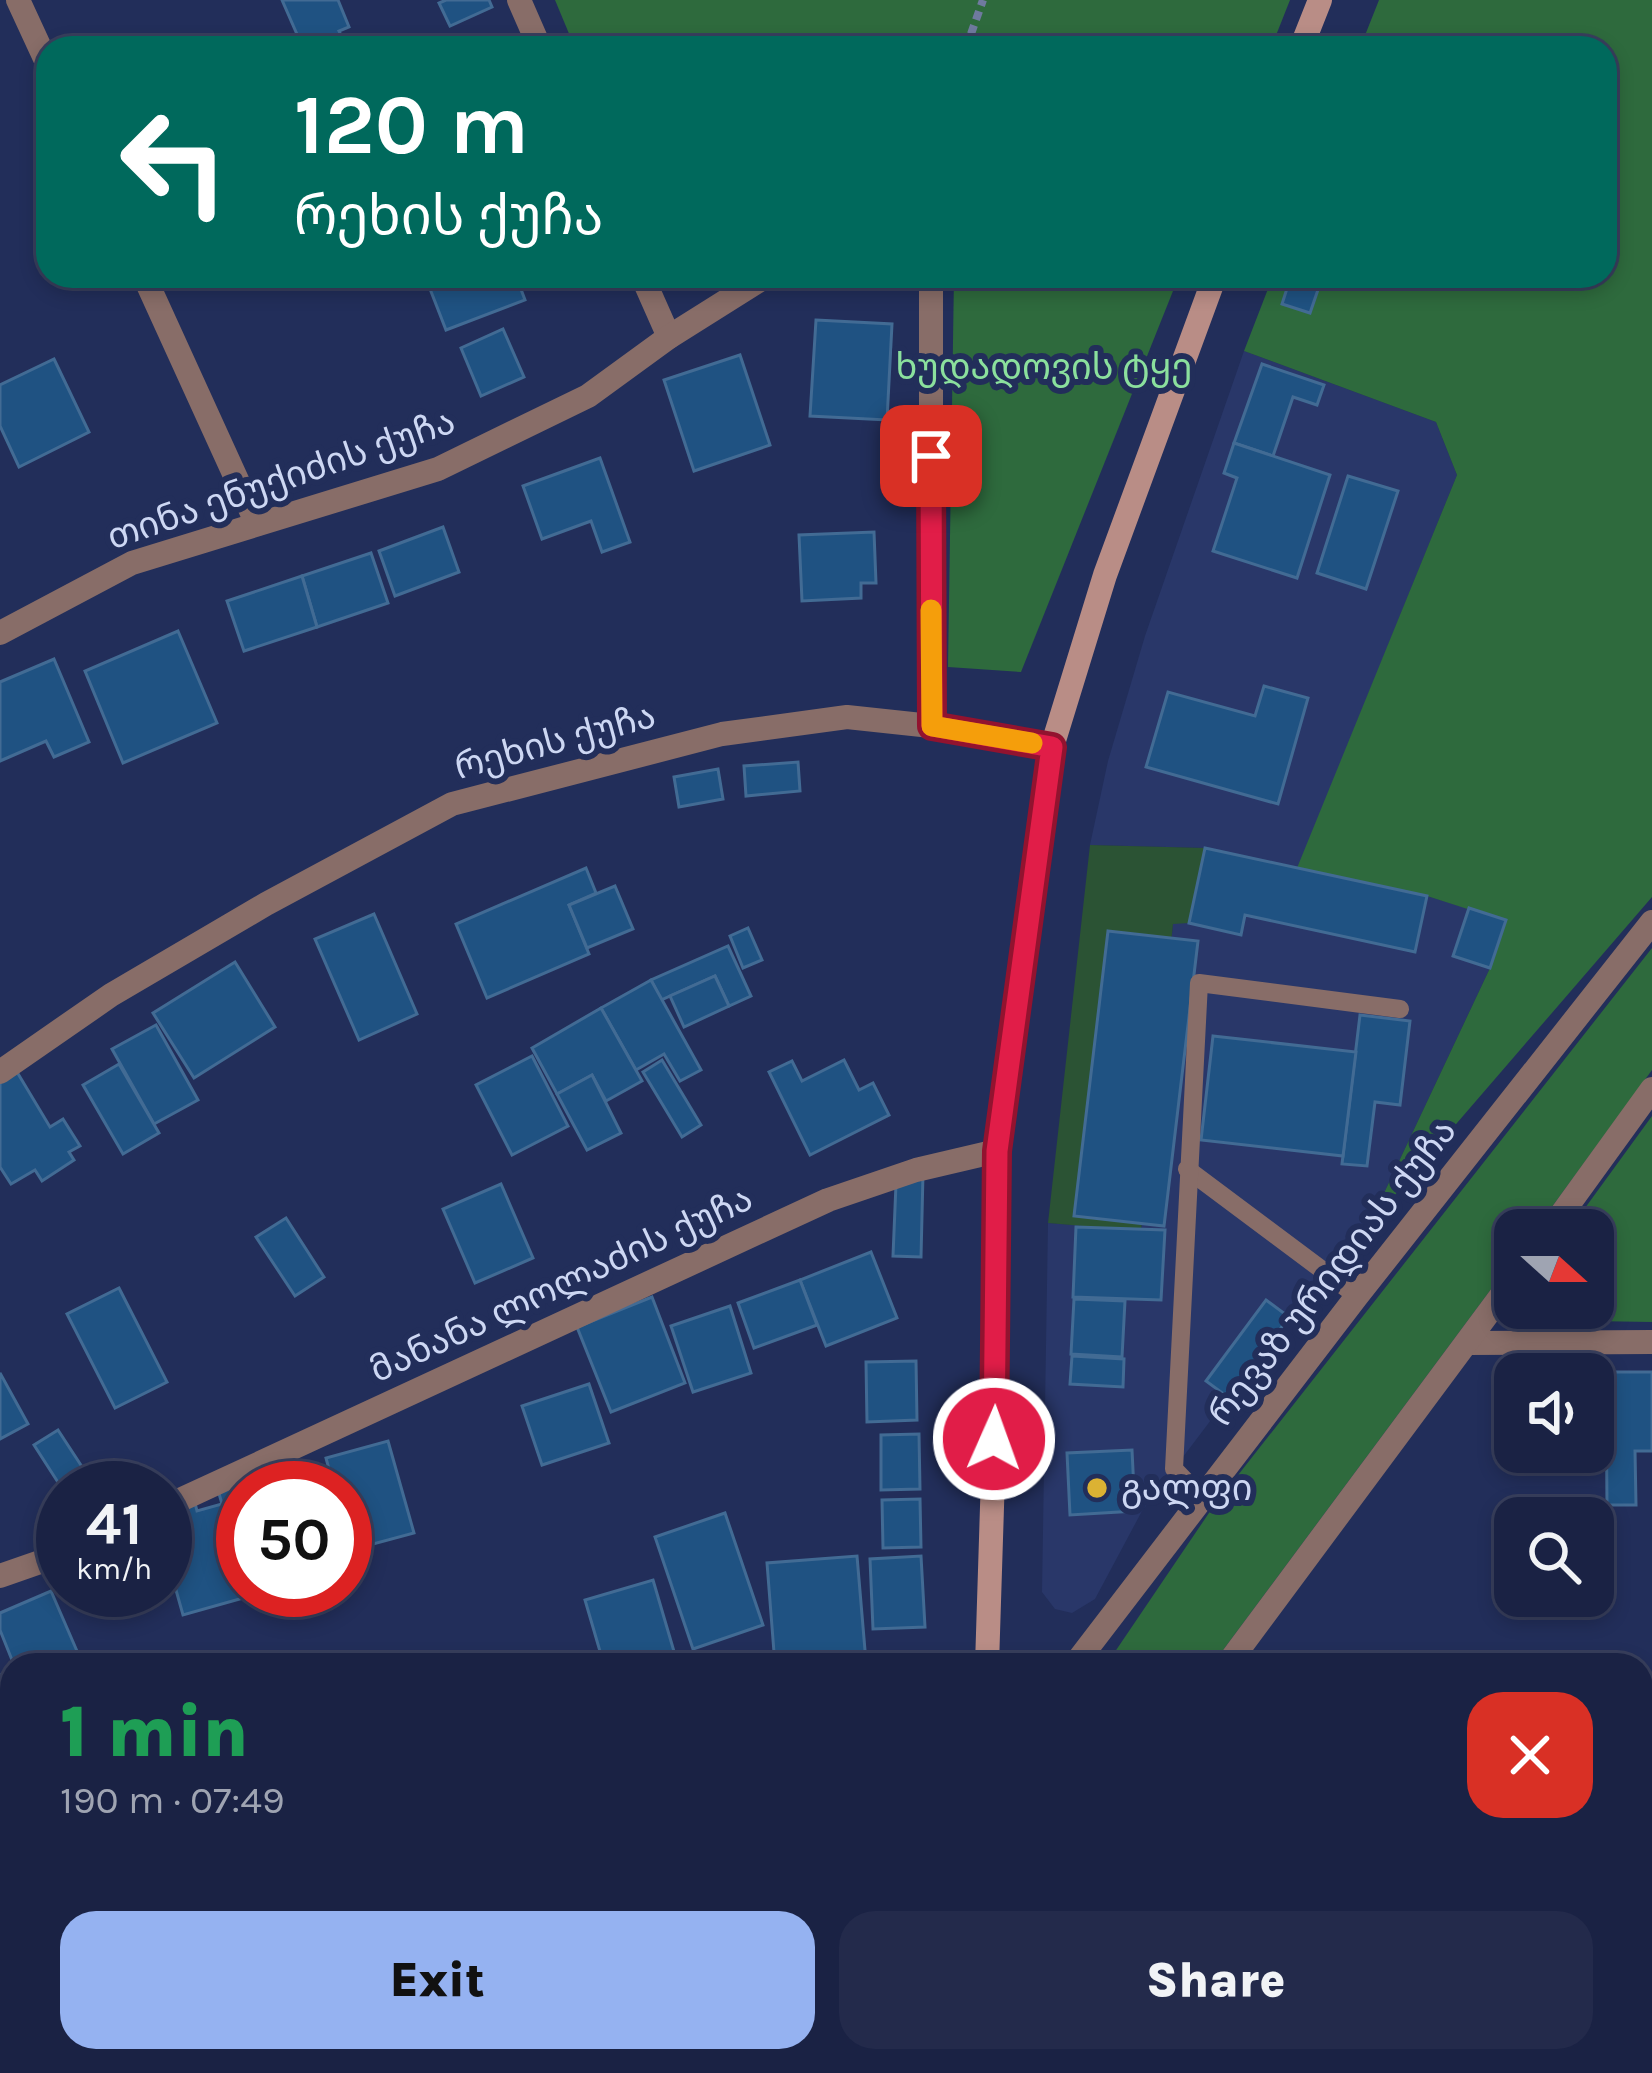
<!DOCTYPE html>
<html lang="en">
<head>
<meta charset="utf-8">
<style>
	body { margin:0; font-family:Karla,"Noto Sans Georgian",sans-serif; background:#232a4b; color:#f1f3f6; height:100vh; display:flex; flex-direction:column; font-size:45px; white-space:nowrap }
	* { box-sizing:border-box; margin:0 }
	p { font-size:39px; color:#9fa4b2 }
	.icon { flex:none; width:66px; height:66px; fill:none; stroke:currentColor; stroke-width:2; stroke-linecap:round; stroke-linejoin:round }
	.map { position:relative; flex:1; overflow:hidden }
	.side { position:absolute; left:0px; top:1653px; width:1653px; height:420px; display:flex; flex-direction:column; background:#1a2244; border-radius:36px 36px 0 0; box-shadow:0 6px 18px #0003,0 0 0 3px #383f5d }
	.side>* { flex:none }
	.hud { position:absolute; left:36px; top:36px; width:1581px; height:252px; border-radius:36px; box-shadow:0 6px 18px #0003,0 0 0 3px #383f5d; background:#00695c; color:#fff; overflow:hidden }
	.needle { width:78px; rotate:111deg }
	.tools { position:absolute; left:1494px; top:1209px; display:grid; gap:24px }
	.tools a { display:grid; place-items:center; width:120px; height:120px; border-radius:24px; background:#1a2244; box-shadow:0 6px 18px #0003,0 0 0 3px #383f5d; font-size:60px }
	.speed { position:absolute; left:36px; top:1461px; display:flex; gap:24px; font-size:60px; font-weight:700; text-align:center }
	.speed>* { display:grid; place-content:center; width:156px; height:156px; border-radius:50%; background:#1a2244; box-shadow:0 6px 18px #0003,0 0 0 3px #383f5d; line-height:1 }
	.speed small { font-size:30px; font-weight:400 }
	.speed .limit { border:18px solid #d22; background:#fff; color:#111 }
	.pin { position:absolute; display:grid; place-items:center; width:102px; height:102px; color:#fff; margin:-51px; border-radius:24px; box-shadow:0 6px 18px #0006 }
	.me { position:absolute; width:132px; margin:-66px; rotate:2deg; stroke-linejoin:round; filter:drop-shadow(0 0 9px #0008) }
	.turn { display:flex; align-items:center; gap:42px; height:252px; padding:0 60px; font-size:54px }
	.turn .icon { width:156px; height:156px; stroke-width:2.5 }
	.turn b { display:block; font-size:84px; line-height:102px }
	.round { display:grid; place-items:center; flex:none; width:126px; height:126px; border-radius:36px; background:#232a4b }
	.headline { display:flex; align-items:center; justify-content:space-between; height:204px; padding:0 60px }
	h1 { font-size:72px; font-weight:800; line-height:90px; color:#1e9e55 }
	.primary-button { display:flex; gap:24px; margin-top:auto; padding:24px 60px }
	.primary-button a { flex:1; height:138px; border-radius:36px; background:#95b2f1; color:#111; font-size:48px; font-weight:800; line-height:138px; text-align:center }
	.primary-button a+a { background:#232a4b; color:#f1f3f6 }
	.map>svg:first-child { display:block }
	.built { fill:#293769 }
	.green { fill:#2b5334 }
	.forest { fill:#2e6a3d }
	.building { fill:#1f5282; stroke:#426b94; stroke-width:3 }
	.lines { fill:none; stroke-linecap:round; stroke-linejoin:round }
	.path { stroke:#6f7a9f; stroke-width:8; stroke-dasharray:9 6; stroke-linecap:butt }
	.service { stroke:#886d68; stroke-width:18 }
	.minor { stroke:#886d68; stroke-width:24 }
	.tertiary { stroke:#886d68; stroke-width:24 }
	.secondary { stroke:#b98d86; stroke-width:24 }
	.route-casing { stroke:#92132f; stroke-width:30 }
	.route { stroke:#e11d48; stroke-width:21 }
	.slow { stroke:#f59e0b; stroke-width:21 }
	.poi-dot { fill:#dbb233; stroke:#222e5a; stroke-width:4.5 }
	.labels { text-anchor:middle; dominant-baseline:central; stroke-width:12; stroke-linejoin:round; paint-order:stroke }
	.park-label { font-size:36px; fill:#8be09d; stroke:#222e5a }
	.street-label { font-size:36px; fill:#cdd7f3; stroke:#222e5a }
	.poi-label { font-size:36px; fill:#cdd7f3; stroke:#222e5a; text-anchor:start }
</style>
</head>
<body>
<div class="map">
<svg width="1652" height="2073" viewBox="0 0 1652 2073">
	<rect width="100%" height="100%" fill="#222e5a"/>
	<polygon class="built" points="1244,351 1436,422 1457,475 1298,868 1427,896 1506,920 1490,968 1369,1225 1289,1317 1142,1511 1095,1599 1072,1613 1055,1609 1042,1592 1048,1223 1141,1230 1173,924 1204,848 1090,845 1108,761 1145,636"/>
	<g class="green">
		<polygon points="1090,845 1205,848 1189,923 1173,924 1141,1231 1048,1223"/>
		<polygon points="107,2061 274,2061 277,2073 32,2073"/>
	</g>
	<g class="forest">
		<polygon points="555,0 1290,0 1271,48 575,48"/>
		<polygon points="1379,0 1652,0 1652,897 1369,1225 1490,968 1505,921 1427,896 1297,868 1457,475 1436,422 1244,351 1273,276 1605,276 1605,48 1360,48"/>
		<polygon points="954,276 1179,276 1021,672 948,667"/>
		<polygon points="1652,948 1652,1070 1535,1230 1515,1230 1515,1257 1215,1661 1211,1665 1106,1665 1213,1507"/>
		<polygon points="1652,1116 1652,1322 1528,1320 1521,1308 1593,1308 1593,1230 1569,1230"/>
		<polygon points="1098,2061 1160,2061 1160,2073 1099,2073"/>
	</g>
	<g class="building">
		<polygon points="282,0 338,0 349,27 339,31 346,46 303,48"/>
		<polygon points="446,0 489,0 492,7 450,26 439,3"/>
		<polygon points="425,276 516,276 525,300 446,330"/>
		<polygon points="1291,276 1322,278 1310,313 1282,304"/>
		<polygon points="816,320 892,324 887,420 810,416"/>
		<polygon points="503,329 524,377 481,396 461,348"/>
		<polygon points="740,355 770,445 694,471 664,380"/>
		<polygon points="54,359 89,432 19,467 0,426 0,385"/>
		<polygon points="1262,364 1324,385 1317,405 1293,397 1273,456 1234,443"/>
		<polygon points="1234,443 1330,475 1297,578 1213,551 1237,478 1224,473"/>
		<polygon points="600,458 630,542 602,552 591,521 542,539 523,486"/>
		<polygon points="1348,476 1398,491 1366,589 1317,573"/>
		<polygon points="443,527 459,572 395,596 379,551"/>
		<polygon points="874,532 876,583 861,583 861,598 802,601 799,535"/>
		<polygon points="371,553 388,603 317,627 302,576"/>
		<polygon points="302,576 317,627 244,651 227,601"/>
		<polygon points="178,631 217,723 123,763 85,671"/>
		<polygon points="54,659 89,742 54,757 46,741 0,761 0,682"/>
		<polygon points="1264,686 1308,698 1278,804 1146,767 1168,692 1255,716"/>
		<polygon points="798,762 800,791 746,796 744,766"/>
		<polygon points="718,769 723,799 679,807 674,777"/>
		<polygon points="1205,848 1427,896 1415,952 1245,915 1241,935 1189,923"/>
		<polygon points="586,868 596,893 569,905 589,954 487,998 456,924"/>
		<polygon points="615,886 633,929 587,948 569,905"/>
		<polygon points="1469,908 1506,920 1490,968 1453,956"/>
		<polygon points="374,914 417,1014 359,1040 315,939"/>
		<polygon points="748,928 762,960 743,968 730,936"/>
		<polygon points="1108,931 1198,941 1164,1226 1074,1216"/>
		<polygon points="728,946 751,996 729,1006 715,976 661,1000 651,980"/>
		<polygon points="235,962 275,1027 194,1078 153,1013"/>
		<polygon points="715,976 729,1006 684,1027 670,996"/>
		<polygon points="651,980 701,1070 680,1081 664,1054 636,1070 601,1008"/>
		<polygon points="601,1008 642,1081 606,1101 592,1075 557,1094 532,1048"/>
		<polygon points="1360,1015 1410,1021 1400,1105 1375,1102 1367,1166 1342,1164"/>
		<polygon points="156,1025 198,1100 154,1124 112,1049"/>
		<polygon points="1213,1036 1356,1052 1343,1156 1201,1140"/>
		<polygon points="532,1056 568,1126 512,1155 476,1085"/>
		<polygon points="662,1060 701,1125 682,1137 643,1072"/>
		<polygon points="844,1060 859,1090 873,1083 889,1115 810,1155 769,1072 792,1061 802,1081"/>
		<polygon points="119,1064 159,1133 123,1154 83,1085"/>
		<polygon points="17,1072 50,1127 63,1119 80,1146 69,1152 74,1160 42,1181 35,1170 11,1184 0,1167 0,1083"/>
		<polygon points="592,1075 621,1133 587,1150 557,1094"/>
		<polygon points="923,1174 921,1257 893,1256 896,1184"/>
		<polygon points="501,1184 533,1258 475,1283 443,1209"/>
		<polygon points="286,1218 324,1277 295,1296 256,1237"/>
		<polygon points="1076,1227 1165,1230 1161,1300 1073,1297"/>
		<polygon points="871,1252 897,1318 826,1346 800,1280"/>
		<polygon points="800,1280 817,1325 754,1348 738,1303"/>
		<polygon points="119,1288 167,1382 115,1408 67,1314"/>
		<polygon points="652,1297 685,1383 611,1412 577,1327"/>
		<polygon points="1074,1299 1125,1301 1122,1357 1071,1354"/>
		<polygon points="1266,1300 1289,1317 1229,1398 1206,1381"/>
		<polygon points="730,1306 751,1373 693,1392 671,1326"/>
		<polygon points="1072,1356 1124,1359 1123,1387 1070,1384"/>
		<polygon points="916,1361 917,1420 867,1422 866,1362"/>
		<polygon points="1606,1372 1652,1372 1652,1451 1635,1451 1636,1505 1607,1505"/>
		<polygon points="0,1373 28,1424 0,1439"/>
		<polygon points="589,1384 609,1443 542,1465 522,1406"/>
		<polygon points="58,1430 88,1476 63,1490 34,1445"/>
		<polygon points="919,1434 920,1489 881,1490 881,1435"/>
		<polygon points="388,1441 414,1533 351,1550 345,1529 345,1488 334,1488 326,1458"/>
		<polygon points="1132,1450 1135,1511 1070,1515 1067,1453"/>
		<polygon points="319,1465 324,1488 274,1488 271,1476"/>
		<polygon points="236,1477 243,1503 243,1590 268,1591 183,1615 165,1551 165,1494 191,1487 197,1511 222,1504 216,1483"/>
		<polygon points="920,1499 921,1547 883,1548 882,1500"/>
		<polygon points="725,1513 763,1625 693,1649 655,1537"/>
		<polygon points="857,1556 866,1662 775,1665 767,1563"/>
		<polygon points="921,1556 925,1627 873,1629 870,1559"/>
		<polygon points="165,1568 174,1590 137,1606 131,1590 165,1590"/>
		<polygon points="653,1580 678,1665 604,1665 585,1600"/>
		<polygon points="51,1591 83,1665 14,1665 0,1630 0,1613"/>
		<polygon points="4,1674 12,1706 0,1709 0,1675"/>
		<rect x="1641" y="1818" width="11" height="81"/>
		<polygon points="12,1857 12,1937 0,1941 0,1862"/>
		<polygon points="12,1946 12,1982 0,1986 0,1950"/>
		<polygon points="1652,2038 1652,2073 1608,2073 1606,2061 1641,2061 1641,2040"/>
		<polygon points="476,2061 547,2061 548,2073 477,2073"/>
		<polygon points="881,2061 943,2061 944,2073 882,2073"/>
	</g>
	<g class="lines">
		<polyline class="path" points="966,48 983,0"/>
		<g class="service">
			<polyline points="1187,1169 1357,1296"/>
			<polyline points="1202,1498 1174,1469 1199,983 1400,1009"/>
			<polyline points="401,2061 403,2073"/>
			<polyline points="801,2073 810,2061"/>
		</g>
		<g class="minor">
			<polyline points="18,0 48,65"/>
			<polyline points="519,0 540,48"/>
			<polyline points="144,276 257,524"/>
			<polyline points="642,276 669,337"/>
			<polyline points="931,276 931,726"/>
			<polyline points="0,633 132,563 438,469 588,396 669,337 766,276"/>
			<polyline points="0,1072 111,995 266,904 452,804 722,734 847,717 931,726 1052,747"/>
			<polyline points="1550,1230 1652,1089"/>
			<polyline points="1467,1343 1652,1342"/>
			<polyline points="165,1507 828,1200 916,1170 997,1151"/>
			<polyline points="0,1576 63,1554"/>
			<polyline points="1227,1665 1515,1277"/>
			<polyline points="0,1797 12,1833"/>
			<polyline points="1641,2002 1652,2000"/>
			<polyline points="1177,2061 1178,2073"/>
			<polyline points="1561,2061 1563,2073"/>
		</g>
		<polyline class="tertiary" points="1070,1665 1079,1659 1357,1296 1652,922"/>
		<g class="secondary">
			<polyline points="1301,48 1320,0"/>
			<polyline points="987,1665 997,1349 997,1151 1052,747 1105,575 1215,276"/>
			<polyline points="1021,2061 1023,2073"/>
		</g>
	</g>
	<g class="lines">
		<g class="route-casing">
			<polyline id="route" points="931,456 932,726 1052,747 997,1151 994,1439"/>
		</g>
		<use href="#route" class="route"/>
		<polyline class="slow" points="931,610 932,726 1032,743"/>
	</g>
	<circle class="poi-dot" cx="1097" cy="1488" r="12"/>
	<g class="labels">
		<g class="park-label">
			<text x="1044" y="367">ხუდადოვის ტყე</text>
		</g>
		<g class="street-label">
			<text transform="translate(281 479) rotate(-19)">თინა ენუქიძის ქუჩა</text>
			<text transform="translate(555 741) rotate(-15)">რეხის ქუჩა</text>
			<text transform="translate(1332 1272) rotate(-52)">რევაზ ურიდიას ქუჩა</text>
			<text transform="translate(561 1284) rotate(-25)">მანანა ლოლაძის ქუჩა</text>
		</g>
		<g class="poi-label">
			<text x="1121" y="1488">გალფი</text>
		</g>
	</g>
</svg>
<div class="tools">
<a><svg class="needle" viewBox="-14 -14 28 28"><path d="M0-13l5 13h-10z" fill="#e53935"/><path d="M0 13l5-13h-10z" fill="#9fa4b2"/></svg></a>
<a><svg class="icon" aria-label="sound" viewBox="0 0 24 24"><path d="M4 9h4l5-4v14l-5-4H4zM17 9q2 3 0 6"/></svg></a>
<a><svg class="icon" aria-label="search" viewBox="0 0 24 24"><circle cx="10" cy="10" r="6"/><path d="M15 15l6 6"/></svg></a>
</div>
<div class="speed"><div>41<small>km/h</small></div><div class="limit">50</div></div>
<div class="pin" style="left:931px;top:456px;background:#d93025"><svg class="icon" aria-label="arrive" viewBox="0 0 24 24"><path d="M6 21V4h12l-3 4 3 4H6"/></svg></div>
<svg class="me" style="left:994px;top:1439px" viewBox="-20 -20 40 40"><circle r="17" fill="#e11d48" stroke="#fff" stroke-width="3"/><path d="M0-11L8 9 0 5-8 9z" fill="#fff"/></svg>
<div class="hud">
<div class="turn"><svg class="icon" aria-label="left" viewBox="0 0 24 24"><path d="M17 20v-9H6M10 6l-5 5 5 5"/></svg><div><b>120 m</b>რეხის ქუჩა</div></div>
</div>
<section class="side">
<div class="headline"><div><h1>1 min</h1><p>190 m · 07:49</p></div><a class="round" style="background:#d93025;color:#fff"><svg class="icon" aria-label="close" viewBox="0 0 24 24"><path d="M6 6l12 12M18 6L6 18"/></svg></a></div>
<div class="primary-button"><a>Exit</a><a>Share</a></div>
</section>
</div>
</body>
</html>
